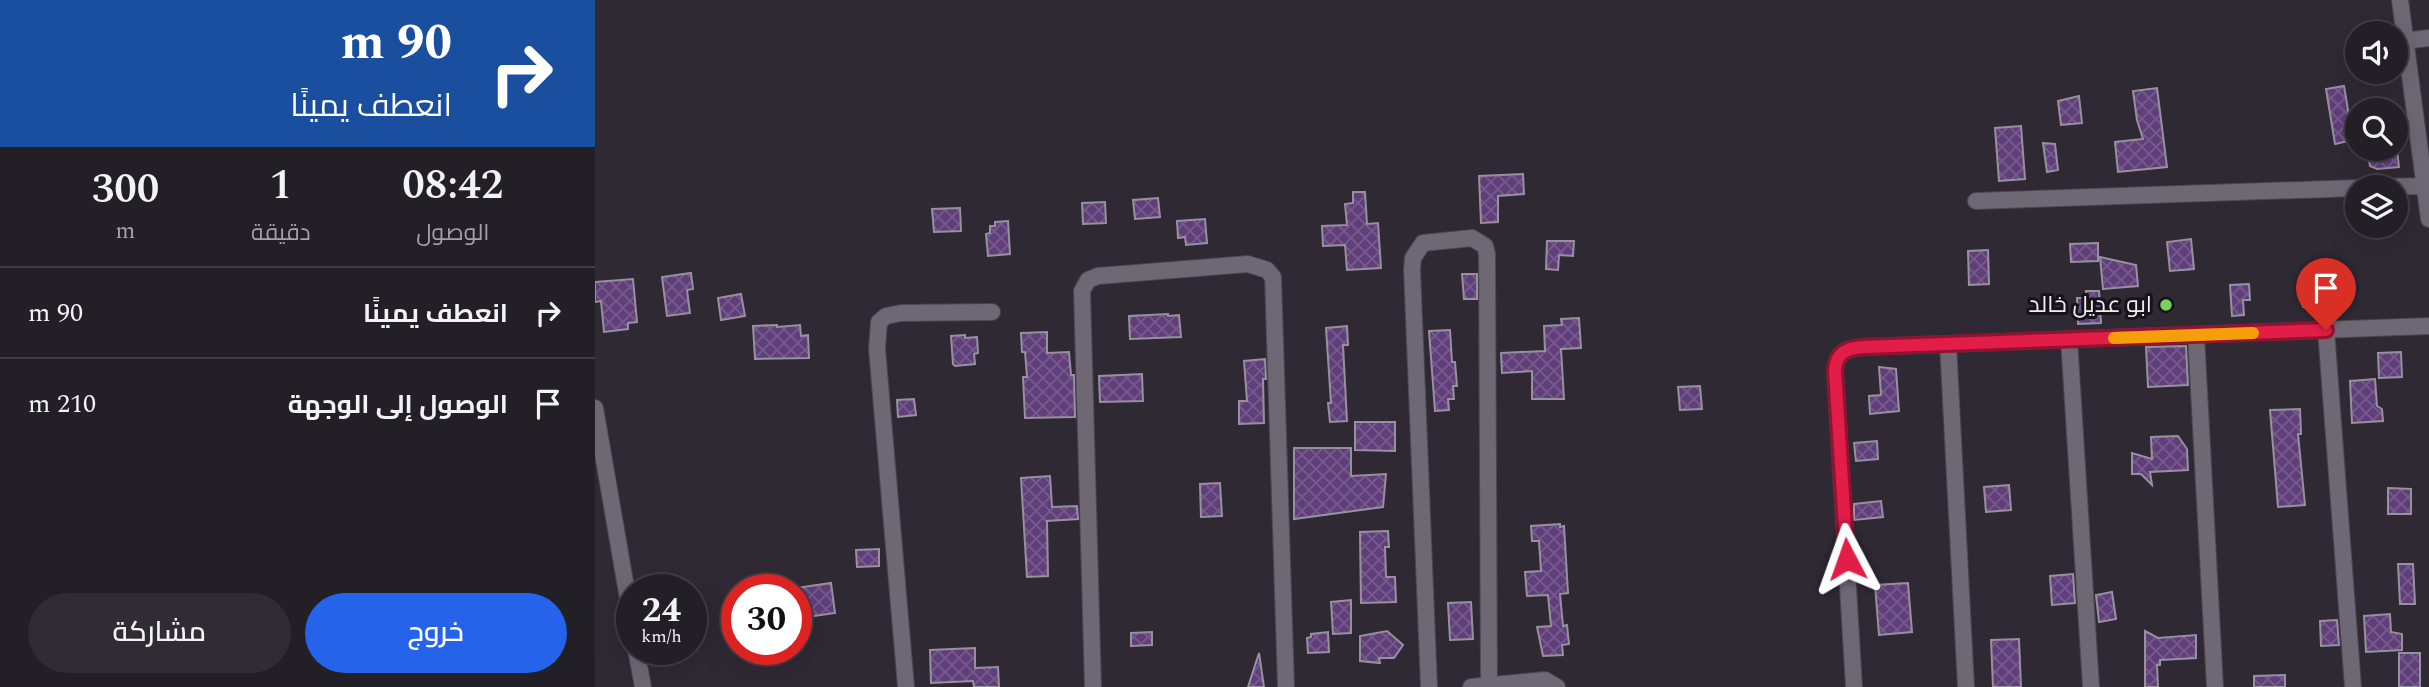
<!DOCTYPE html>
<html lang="ar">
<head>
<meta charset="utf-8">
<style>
	body { margin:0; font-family:Spectral,Cairo,serif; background:#2f2c33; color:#f1f3f6; direction:rtl; height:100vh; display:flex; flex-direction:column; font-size:26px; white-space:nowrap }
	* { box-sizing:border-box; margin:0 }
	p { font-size:23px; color:#a3a2a7 }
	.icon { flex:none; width:38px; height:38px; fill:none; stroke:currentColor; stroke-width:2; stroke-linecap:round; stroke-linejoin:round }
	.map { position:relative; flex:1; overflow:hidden; direction:ltr }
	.side { display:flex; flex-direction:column; background:#231f27; width:595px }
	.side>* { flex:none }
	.top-card { background:#1a4fa0; color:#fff; overflow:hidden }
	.buttons { position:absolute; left:1750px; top:21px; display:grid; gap:14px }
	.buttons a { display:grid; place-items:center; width:63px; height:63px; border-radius:50%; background:#231f27; box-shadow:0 7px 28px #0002,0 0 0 2px #403d44; font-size:35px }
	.speed { position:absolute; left:21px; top:574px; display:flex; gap:14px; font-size:35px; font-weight:700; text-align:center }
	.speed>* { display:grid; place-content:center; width:91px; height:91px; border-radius:50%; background:#231f27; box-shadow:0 7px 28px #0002,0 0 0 2px #403d44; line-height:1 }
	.speed small { font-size:18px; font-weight:400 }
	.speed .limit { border:10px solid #d22; background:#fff; color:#111 }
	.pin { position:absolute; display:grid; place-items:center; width:60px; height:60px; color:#fff; margin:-72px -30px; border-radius:50% 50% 50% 0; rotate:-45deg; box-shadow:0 0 7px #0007 }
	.pin .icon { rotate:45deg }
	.me { position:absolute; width:77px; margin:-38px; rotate:356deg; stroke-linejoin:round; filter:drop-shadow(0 0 5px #0008) }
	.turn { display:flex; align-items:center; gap:24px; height:147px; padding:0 28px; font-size:32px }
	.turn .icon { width:91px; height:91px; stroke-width:2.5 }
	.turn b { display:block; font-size:49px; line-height:60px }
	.eta { display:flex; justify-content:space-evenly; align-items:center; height:119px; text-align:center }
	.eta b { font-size:42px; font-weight:600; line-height:49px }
	.button { display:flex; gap:14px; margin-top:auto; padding:14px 28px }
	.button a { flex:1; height:80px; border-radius:42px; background:#2563eb; color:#fff; font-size:28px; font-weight:600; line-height:80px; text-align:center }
	.button a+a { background:#2f2c33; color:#f1f3f6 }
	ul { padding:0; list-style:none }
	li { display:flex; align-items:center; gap:21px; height:91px; padding:0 28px; border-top:2px solid #403d44 }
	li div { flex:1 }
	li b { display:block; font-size:26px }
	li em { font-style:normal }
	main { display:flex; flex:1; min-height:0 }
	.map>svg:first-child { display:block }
	.building { fill:url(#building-cross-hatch); stroke:#97919e; stroke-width:2 }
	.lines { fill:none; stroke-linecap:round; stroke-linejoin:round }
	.minor-casing { stroke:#4b464f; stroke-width:18 }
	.minor { stroke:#6e6774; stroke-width:16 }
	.route-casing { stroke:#92132f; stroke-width:18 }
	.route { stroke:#e11d48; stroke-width:12 }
	.slow { stroke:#f59e0b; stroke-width:12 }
	.poi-dot { fill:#76d25a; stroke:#161318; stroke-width:2.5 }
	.labels { text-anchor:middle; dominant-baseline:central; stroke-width:6; stroke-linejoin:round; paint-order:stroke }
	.poi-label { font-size:23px; fill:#eeebf2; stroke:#161318; text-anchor:end }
</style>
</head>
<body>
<main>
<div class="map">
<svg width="1834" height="687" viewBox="0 0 1834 687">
	<defs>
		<pattern id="building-cross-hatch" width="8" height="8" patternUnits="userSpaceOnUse" patternTransform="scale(1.75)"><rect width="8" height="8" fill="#5f3e7a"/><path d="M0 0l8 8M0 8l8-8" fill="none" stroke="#765a8d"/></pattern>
	</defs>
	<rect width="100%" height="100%" fill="#2f2934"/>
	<g class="building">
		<polygon points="1749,86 1758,140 1740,144 1731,89"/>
		<polygon points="1562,88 1572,167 1523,172 1520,142 1548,139 1542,120 1538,91"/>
		<polygon points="1484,96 1487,123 1466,125 1463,101"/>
		<polygon points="1426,126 1430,179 1404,181 1400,128"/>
		<polygon points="1448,143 1460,144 1463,170 1452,172"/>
		<polygon points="1772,149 1802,149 1804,167 1782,169 1775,166"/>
		<polygon points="928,174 929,194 903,196 903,222 886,223 884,176"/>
		<polygon points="758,192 770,192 772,224 783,223 786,268 752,270 750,245 728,246 727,226 752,225 750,204 758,203"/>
		<polygon points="563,198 565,217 540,219 538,200"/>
		<polygon points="510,202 511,223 488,224 487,203"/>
		<polygon points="365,208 366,231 339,232 337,209"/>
		<polygon points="610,219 612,243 591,245 590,237 583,238 582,221"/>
		<polygon points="413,221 415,254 393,256 391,234 395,233 395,226 400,226 400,222"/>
		<polygon points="1596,239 1599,269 1575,271 1572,242"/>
		<polygon points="952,241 979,241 978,256 964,255 963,270 951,269"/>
		<polygon points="1503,243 1503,261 1476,262 1475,244"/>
		<polygon points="1393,250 1394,284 1374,285 1373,251"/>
		<polygon points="1505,257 1541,265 1543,286 1508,289"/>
		<polygon points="96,273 98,289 92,290 95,313 72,316 67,277"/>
		<polygon points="867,274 882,274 882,299 869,299"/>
		<polygon points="1728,275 1731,305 1708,307 1704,278"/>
		<polygon points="38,279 42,322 33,323 33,329 9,332 6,301 0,302 0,282"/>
		<polygon points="1654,284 1655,300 1648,300 1649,315 1637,316 1635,285"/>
		<polygon points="1491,291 1504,291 1506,323 1483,324 1482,298 1491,298"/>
		<polygon points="146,294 150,316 126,320 123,298"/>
		<polygon points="573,314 573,316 584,315 586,337 535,339 534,316"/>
		<polygon points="984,318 986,348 966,349 969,399 937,399 937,371 907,373 906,353 950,351 949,326 967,325 966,319"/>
		<polygon points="182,325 182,327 205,325 206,336 213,335 214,358 160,359 158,326"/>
		<polygon points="752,326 753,345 748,345 752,421 735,422 733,403 736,403 731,328"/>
		<polygon points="855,330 857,362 860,362 862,386 858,386 859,399 853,399 854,410 840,411 834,331"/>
		<polygon points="452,332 452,353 474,352 476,375 479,375 480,417 430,418 428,377 432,377 430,352 427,352 426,333"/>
		<polygon points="370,335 370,338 382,337 383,353 379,354 380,364 360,366 358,364 356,336"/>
		<polygon points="1591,346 1593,385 1553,387 1551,347"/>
		<polygon points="1806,352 1807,377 1784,378 1783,353"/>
		<polygon points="670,359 671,379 668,379 669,423 644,424 644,401 652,401 649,361"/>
		<polygon points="1284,367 1301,369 1304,411 1275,414 1274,396 1286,395"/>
		<polygon points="547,374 548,401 505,402 504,376"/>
		<polygon points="1780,379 1782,406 1787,409 1788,421 1757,423 1755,381"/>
		<polygon points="1105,386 1107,409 1085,410 1083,387"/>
		<polygon points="319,399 321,415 303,417 302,400"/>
		<polygon points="1705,409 1706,434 1703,434 1710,505 1683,507 1675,410"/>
		<polygon points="760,422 800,422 800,451 760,450"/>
		<polygon points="1583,436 1592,449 1593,470 1555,472 1557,485 1546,474 1537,474 1537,453 1557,459 1556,437"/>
		<polygon points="1282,441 1283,459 1261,461 1259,443"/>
		<polygon points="699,448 756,448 756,476 791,474 788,507 699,519"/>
		<polygon points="455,476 457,507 482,506 483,519 452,521 453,576 432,577 426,478"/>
		<polygon points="625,483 627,516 606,517 605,484"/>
		<polygon points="1414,485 1416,510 1391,512 1389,487"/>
		<polygon points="1793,488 1816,489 1816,514 1793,514"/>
		<polygon points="1286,501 1288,517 1259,520 1259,504"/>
		<polygon points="965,524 965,527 969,526 973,593 965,594 968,626 972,625 974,644 967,645 968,655 948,656 942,627 956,626 953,595 932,596 930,572 946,571 944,541 937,541 936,526"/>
		<polygon points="793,531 794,547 790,547 791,577 800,577 801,602 766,603 765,532"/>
		<polygon points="284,549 284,566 262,567 261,550"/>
		<polygon points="1803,564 1818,564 1820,604 1805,604"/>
		<polygon points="1478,574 1480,603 1457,605 1455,576"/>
		<polygon points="236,583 240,613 205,618 201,588"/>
		<polygon points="1313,583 1317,632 1284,635 1280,585"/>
		<polygon points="1517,592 1521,619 1504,622 1501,595"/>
		<polygon points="756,600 756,633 738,634 736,602"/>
		<polygon points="876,602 878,639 855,640 853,603"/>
		<polygon points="1795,614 1796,632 1807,634 1807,650 1771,652 1769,616"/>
		<polygon points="1742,620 1744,645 1726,646 1725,621"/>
		<polygon points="792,631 808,645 799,658 784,658 785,663 765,661 765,636"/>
		<polygon points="1550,631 1563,638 1601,635 1601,658 1565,660 1565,665 1562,665 1563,687 1550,687"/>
		<polygon points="557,632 557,645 536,646 536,633"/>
		<polygon points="733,632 734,652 713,653 712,638 716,637 716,634"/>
		<polygon points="1424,639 1426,687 1398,687 1396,640"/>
		<polygon points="380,648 380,668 403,667 404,687 379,687 378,681 336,683 335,650"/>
		<polygon points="664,653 669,687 653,687"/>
		<rect x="1804" y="653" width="21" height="34"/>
		<polygon points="1690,675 1690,687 1659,687 1659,676"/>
	</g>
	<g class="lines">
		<g class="minor-casing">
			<g id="minor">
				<polyline points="1805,0 1834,219"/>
				<polyline points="1809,41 1834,38"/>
				<polyline points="1782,187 1830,186"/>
				<polyline points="1381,201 1762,188"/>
				<polyline points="1731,330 1758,687"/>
				<polyline points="1601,335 1620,687"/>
				<polyline points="1474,339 1496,687"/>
				<polyline points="1353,344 1371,687"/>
				<polyline points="0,408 37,622"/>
				<polyline points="41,649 48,687"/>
				<polyline points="311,687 282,349 284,322 291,316 306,313 397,312"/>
				<polyline points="498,687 487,291 493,280 503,276 653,264 672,270 678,277 691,687"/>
				<polyline points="834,687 817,269 818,258 828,243 877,238 890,246 892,254 894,685"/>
				<polyline points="876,687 950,680 962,687"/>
				<path d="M 1259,687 L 1240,371 C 1241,352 1252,348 1269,347 L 1834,326"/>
			</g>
		</g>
		<use href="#minor" class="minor"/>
	</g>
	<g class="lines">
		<g class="route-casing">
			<path id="route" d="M 1252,559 L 1240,371 C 1241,352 1252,348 1269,347 L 1731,330"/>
		</g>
		<use href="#route" class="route"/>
		<polyline class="slow" points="1519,338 1658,333"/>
	</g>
	<circle class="poi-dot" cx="1571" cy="305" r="7"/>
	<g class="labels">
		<g class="poi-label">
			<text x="1557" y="305">ابو عديل خالد</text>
		</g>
	</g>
</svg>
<div class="buttons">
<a><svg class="icon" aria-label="sound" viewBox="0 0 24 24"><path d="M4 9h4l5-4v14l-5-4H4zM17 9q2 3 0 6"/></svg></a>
<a><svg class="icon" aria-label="search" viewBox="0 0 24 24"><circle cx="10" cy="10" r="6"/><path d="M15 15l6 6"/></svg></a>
<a><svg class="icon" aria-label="layers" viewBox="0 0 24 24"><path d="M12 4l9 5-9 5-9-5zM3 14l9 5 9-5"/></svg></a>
</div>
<div class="speed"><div>24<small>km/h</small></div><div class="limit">30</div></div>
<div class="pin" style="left:1731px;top:330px;background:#d93025"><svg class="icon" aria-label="arrive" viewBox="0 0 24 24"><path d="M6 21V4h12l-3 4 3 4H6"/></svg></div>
<svg class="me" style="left:1252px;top:559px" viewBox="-20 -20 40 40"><path d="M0-17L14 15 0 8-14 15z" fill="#e11d48" stroke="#fff" stroke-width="4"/></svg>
</div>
<section class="side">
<div class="top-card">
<div class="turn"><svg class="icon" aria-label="right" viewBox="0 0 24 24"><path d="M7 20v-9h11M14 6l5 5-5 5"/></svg><div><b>90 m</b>انعطف يمينًا</div></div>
</div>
<div class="eta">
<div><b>08:42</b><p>الوصول</p></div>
<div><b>1</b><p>دقيقة</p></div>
<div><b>300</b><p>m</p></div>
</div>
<ul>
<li><svg class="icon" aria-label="right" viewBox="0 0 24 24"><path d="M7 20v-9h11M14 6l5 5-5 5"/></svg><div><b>انعطف يمينًا</b></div><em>90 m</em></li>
<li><svg class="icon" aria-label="arrive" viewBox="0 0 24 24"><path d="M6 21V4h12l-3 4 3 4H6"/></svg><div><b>الوصول إلى الوجهة</b></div><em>210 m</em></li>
</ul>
<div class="button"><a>خروج</a><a>مشاركة</a></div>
</section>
</main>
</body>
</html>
